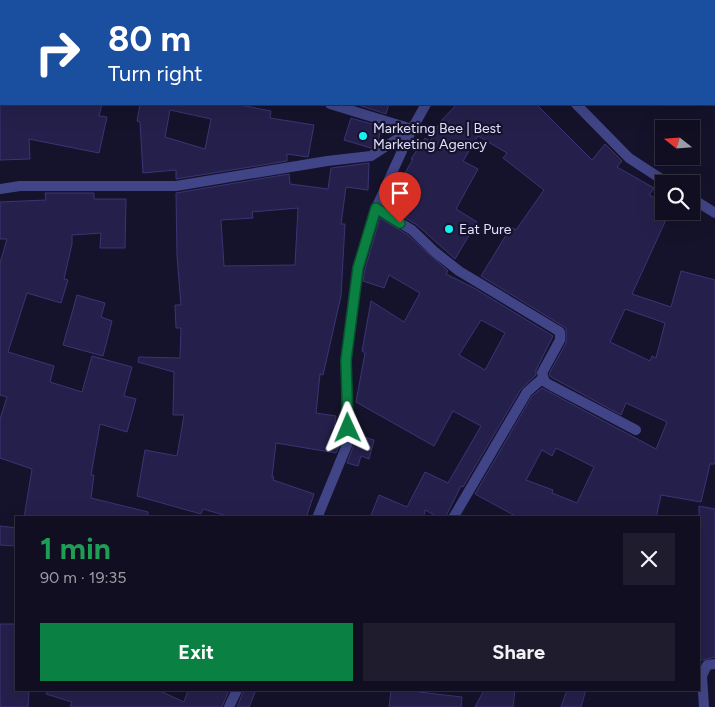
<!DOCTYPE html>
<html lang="en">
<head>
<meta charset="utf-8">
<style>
	body { margin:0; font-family:Figtree,sans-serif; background:#1e1c2d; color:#f1f3f6; height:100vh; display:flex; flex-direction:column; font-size:19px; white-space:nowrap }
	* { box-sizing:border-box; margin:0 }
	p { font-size:16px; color:#9c9ca5 }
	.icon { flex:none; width:28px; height:28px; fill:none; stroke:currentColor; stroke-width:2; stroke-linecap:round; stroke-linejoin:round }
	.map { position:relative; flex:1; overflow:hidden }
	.details { position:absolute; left:15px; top:516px; width:685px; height:175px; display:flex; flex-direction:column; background:#100e20; border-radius:0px; box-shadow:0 5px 20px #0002,0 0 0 1px #302e3e }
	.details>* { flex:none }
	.guide { position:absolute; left:0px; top:0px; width:715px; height:105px; box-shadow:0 5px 20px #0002,0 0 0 1px #302e3e; background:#1a4fa0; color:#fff; overflow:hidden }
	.needle { width:32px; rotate:287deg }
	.buttons { position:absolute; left:655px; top:120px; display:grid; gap:10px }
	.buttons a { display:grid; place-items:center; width:45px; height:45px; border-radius:0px; background:#100e20; box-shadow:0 5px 20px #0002,0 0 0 1px #302e3e; font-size:25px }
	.pin { position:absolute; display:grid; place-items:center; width:42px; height:42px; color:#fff; margin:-51px -21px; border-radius:50% 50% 50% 0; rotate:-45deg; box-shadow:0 0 5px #0007 }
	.pin .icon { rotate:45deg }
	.me { position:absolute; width:55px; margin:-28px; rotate:359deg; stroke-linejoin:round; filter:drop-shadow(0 0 4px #0008) }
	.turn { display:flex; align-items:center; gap:18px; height:105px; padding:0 25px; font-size:22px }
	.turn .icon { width:65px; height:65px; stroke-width:2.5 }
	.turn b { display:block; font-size:35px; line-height:42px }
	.round { display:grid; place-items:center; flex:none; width:52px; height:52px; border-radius:0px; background:#1e1c2d }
	.overview { display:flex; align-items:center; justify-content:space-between; height:85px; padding:0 25px }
	h1 { font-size:30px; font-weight:700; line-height:38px; color:#1e9e55 }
	.primary-button { display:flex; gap:10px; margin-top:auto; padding:10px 25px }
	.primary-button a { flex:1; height:58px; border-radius:0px; background:#0b8043; color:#fff; font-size:20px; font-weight:700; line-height:58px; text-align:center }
	.primary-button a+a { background:#1e1c2d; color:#f1f3f6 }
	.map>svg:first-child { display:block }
	.building { fill:#25204b; stroke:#3b3475; fill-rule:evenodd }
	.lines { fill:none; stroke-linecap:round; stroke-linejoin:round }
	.minor { stroke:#414587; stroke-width:10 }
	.route-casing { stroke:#07532c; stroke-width:12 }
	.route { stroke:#0b8043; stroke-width:9 }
	.poi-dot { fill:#18eff1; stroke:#15132b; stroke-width:2 }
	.labels { text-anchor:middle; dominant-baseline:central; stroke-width:4.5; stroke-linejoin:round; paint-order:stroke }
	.poi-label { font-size:14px; fill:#e0dffd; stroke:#15132b; text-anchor:start }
</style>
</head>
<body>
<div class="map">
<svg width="715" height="707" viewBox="0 0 715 707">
	<rect width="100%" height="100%" fill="#15132b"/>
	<g class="building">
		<polygon points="0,104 102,104 99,116 107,117 99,153 29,139 30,159 0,160"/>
		<path d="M 140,104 L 235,104 L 271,111 L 270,118 L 314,125 L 308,157 L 287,154 L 287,161 L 176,179 L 176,170 L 143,173 L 140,122 L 137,121 ZM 170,110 L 211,119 L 205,149 L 165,137 Z"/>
		<polygon points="355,104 389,104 386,114"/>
		<path d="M 457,104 L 536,104 L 592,160 L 605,144 L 622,161 L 617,167 L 654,188 L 649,195 L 664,202 L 664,211 L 670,211 L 632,294 L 671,307 L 681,271 L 715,280 L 715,464 L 710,464 L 701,502 L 661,495 L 656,518 L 519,518 L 475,494 L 532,396 L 542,388 L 656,449 L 667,422 L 626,403 L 621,415 L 551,377 L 549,374 L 566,343 L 566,328 L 481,276 L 511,227 L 516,230 L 544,190 L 503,158 L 507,153 L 478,136 L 463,161 L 478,169 L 456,209 L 477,222 L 455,259 L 417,225 L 386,206 L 413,159 L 411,159 L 425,138 L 430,141 L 440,122 ZM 625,309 L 665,323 L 656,358 L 652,356 L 650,361 L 610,342 ZM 556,448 L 594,467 L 577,503 L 552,493 L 553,490 L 526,480 L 542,450 L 552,456 Z"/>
		<polygon points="351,118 382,127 377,144 371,148 344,140"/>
		<path d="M 369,163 L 368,190 L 346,187 L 341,224 L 345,224 L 341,296 L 323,375 L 320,374 L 316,413 L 336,416 L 334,428 L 340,430 L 340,444 L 336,453 L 276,443 L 272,477 L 274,477 L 273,480 L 314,494 L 306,518 L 234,518 L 203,509 L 201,514 L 137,496 L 145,450 L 177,456 L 184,415 L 173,415 L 174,372 L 138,362 L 139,357 L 180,358 L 181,328 L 176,328 L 175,305 L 181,305 L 177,256 L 176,193 L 289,174 L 290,184 L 328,189 L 331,168 ZM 298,208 L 295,265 L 224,266 L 221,220 L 253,218 L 252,212 Z"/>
		<polygon points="45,193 94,193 94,199 126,199 125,248 100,248 101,233 72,235 72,244 64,279 68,280 61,303 27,293 8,352 54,366 50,382 82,392 92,356 132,367 124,396 136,399 127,432 100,424 91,475 94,475 91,498 148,512 147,518 24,518 32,469 0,458 0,419 7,397 0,395 0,263 7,239 0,239 0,202 46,200"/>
		<path d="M 380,218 L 408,235 L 448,271 L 446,274 L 474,288 L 553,336 L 536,370 L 536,375 L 521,389 L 463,487 L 461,486 L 445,518 L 440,518 L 425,510 L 424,515 L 430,518 L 370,518 L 379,495 L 407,507 L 425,472 L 448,483 L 481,426 L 453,411 L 434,446 L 356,402 L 365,353 L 362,351 L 371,301 L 404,322 L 420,293 L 389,275 L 384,288 L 363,281 L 365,269 ZM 481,320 L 505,333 L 485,370 L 459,355 Z"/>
		<polygon points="77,295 105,303 101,317 112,321 103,356 63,345"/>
		<polygon points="354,434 374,440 369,459 361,456 358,466 347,463 353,447"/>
		<polygon points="699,506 715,509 715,657 703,660 699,660 700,578 699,578"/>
		<polygon points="0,526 16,528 16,546 0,545"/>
		<polygon points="0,624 16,624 16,690 29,690 28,707 0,707"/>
		<polygon points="47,690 158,690 184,702 188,690 229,690 222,707 70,707 72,702 46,694"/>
		<polygon points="244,690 256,690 249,707 237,707"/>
		<polygon points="391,690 420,690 419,692 462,697 461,707 389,707"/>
		<polygon points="484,690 515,690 513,707 475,707"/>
		<polygon points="567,690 586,690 581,707 561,707"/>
	</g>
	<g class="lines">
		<g class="minor">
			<polyline points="31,0 35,1"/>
			<polyline points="345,1 345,0"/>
			<polyline points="535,1 536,0"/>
			<polyline points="330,104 412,129"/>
			<polyline points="576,104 629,158 669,184"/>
			<polyline points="0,189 20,186 176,186 327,161 371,156 411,130"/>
			<polyline points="691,198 715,213"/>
			<polyline points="376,208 412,230 435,252 459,271 557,330 560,332 560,340 542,373 545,382 552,386 636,430"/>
			<polyline points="317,518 347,445 346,360 358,268 364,247 376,208 412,129 426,104"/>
			<polyline points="453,518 527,392 543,378"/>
			<polyline points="229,707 237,690"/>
			<polyline points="704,707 702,676 707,665 715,664"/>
		</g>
	</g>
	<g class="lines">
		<g class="route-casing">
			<polyline id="route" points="348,428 346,360 358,268 376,208 400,223"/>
		</g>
		<use href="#route" class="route"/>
	</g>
	<g class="poi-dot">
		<circle cx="363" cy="136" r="5"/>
		<circle cx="449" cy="229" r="5"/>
	</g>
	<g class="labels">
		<g class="poi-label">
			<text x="373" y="128">Marketing Bee | Best<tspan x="373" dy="16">Marketing Agency</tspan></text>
			<text x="459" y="229">Eat Pure</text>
		</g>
	</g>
</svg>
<div class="buttons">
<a><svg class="needle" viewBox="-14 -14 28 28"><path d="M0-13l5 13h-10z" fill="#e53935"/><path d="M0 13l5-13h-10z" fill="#9c9ca5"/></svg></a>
<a><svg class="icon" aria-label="search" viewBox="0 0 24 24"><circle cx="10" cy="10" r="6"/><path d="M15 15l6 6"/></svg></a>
</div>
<div class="pin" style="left:400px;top:223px;background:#d93025"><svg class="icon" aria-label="arrive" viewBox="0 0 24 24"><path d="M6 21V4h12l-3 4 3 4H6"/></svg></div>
<svg class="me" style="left:348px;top:428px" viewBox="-20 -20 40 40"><path d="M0-17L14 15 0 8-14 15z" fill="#0b8043" stroke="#fff" stroke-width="4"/></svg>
<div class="guide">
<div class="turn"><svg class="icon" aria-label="right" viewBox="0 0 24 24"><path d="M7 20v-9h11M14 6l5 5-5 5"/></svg><div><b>80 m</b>Turn right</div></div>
</div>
<section class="details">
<div class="overview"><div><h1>1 min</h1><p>90 m · 19:35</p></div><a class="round"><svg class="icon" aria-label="close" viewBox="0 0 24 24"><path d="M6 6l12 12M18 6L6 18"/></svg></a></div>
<div class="primary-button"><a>Exit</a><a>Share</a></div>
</section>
</div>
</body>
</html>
